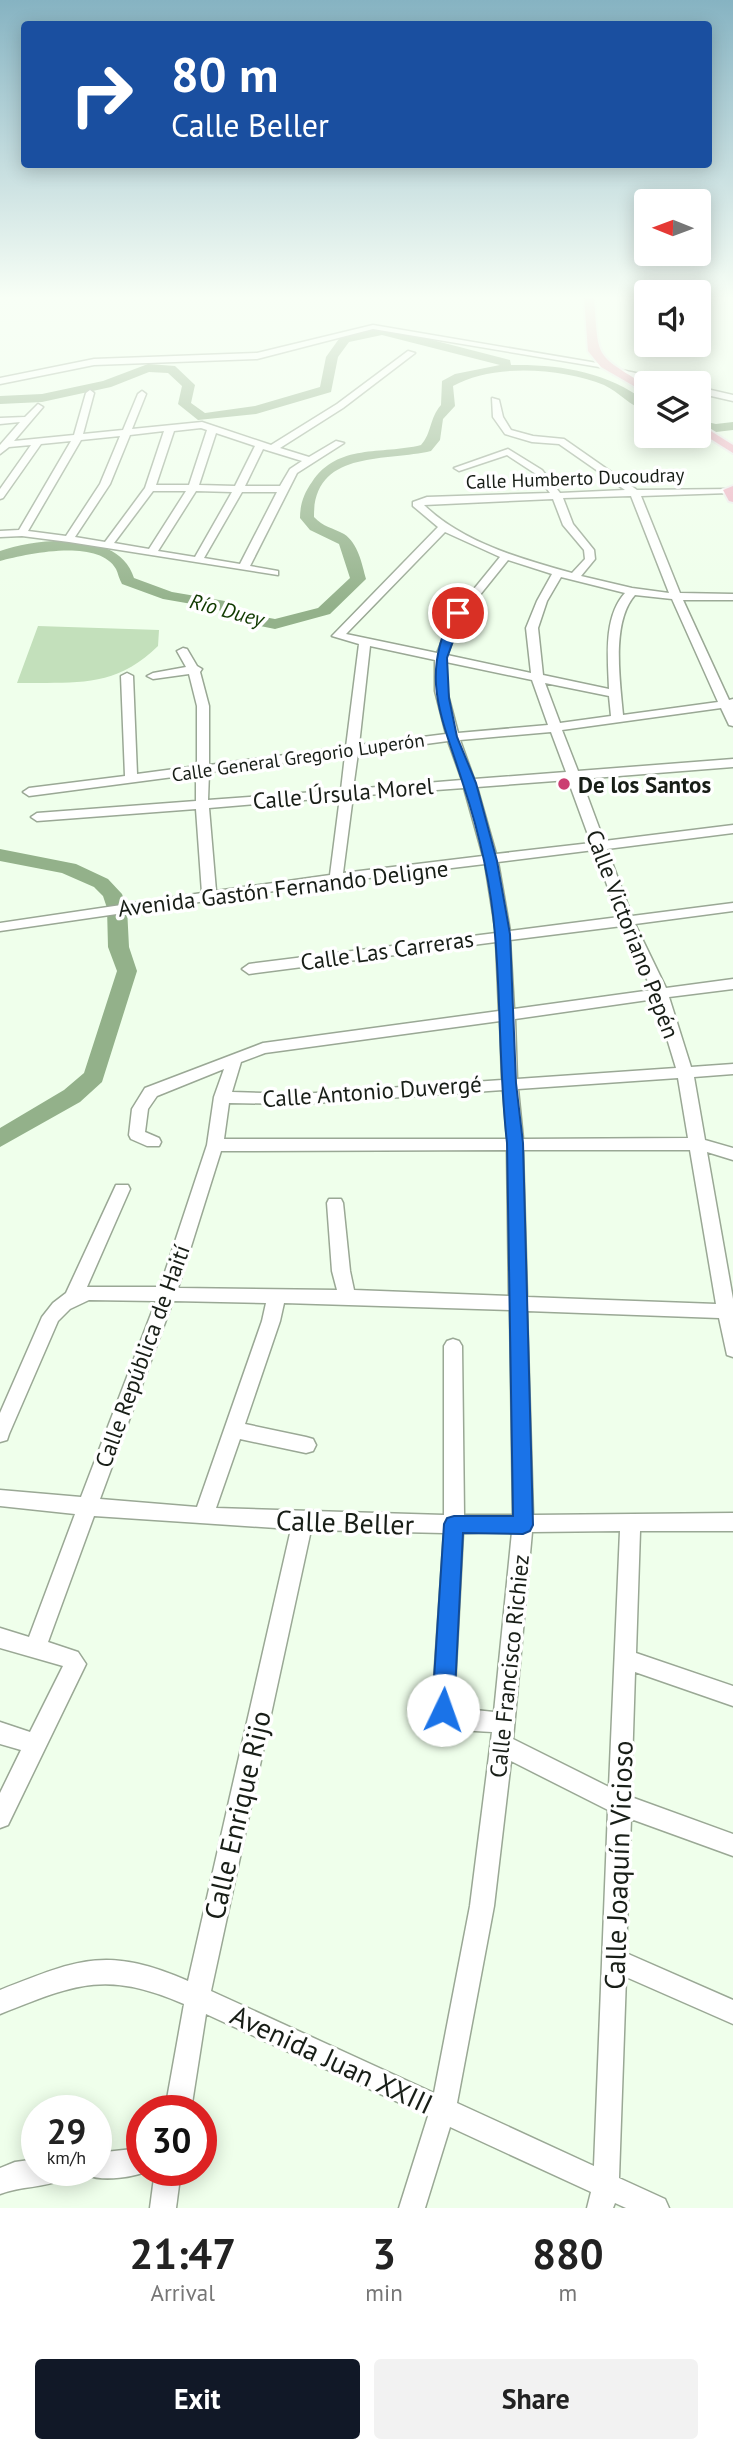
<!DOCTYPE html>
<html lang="en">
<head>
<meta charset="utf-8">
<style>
	body { margin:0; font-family:"PT Sans",sans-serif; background:#f2f2f2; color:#222; height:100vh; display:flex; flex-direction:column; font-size:26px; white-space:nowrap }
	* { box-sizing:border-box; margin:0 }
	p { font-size:23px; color:#767676 }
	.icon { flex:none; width:38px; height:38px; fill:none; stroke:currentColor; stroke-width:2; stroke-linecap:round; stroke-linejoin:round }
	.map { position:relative; height:2208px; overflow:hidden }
	.drawer { display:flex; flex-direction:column; background:#fff; flex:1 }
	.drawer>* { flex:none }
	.hud { position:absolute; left:21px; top:21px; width:691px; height:147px; border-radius:7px; box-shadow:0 4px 18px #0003; background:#1a4fa0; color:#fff; overflow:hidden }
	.needle { width:46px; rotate:271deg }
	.buttons { position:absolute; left:634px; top:189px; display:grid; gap:14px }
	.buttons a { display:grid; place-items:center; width:77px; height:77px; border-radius:7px; background:#fff; box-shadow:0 4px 18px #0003; font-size:35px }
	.speed { position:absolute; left:21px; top:2095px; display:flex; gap:14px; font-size:35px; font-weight:700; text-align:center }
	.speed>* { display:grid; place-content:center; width:91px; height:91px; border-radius:50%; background:#fff; box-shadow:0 4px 18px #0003; line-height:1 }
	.speed small { font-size:18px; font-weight:400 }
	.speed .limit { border:10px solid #d22; background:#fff; color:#111 }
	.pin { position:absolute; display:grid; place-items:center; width:60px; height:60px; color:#fff; margin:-30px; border:4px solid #fff; border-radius:50%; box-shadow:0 2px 7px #0007 }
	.me { position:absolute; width:77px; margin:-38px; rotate:3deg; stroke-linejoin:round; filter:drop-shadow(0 0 5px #0008) }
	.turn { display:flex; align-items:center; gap:24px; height:147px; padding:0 35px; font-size:32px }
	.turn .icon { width:91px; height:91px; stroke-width:2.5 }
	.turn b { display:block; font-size:49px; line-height:60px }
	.eta { display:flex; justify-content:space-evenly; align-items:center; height:119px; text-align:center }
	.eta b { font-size:42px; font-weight:700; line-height:49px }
	.action { display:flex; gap:14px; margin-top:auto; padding:14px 35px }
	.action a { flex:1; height:80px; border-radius:7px; background:#111827; color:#fff; font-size:28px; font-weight:700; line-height:80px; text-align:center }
	.action a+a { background:#f2f2f2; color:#222 }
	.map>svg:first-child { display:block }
	.green { fill:#c3e0bb }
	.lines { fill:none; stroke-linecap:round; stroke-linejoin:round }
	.river { fill:#93b18a; fill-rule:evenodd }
	.minor-casing { stroke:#9aa895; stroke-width:3 }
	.major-casing { stroke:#ededec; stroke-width:4 }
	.minor { fill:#fff; fill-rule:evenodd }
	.major { fill:#eeb2c3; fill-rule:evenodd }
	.route { fill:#1a73e8; stroke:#114b97; stroke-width:2 }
	.poi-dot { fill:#cb3f72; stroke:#fff; stroke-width:2.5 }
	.labels { text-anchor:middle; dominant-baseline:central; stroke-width:7; stroke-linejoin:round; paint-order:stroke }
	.far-street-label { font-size:19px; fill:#181e17; stroke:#fff }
	.far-water-label { font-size:21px; font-style:italic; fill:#113a00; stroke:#fff }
	.poi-label { font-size:23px; font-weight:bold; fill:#181e17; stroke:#fff; text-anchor:start }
	.street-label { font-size:23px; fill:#181e17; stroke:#fff }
	.near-street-label { font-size:28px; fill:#181e17; stroke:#fff }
</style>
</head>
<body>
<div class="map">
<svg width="733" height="2208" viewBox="0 0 733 2208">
	<rect width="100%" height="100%" fill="#efffeb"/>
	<path class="green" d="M 38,626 L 159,630 L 158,646 C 114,689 75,682 17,683 Z"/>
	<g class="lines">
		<g class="river">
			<path d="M 382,327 L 510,360 L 511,365 C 560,364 606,372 646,401 L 646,411 C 630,406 619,392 604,385 C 562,368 493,363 453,386 L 455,406 L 443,419 L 440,440 L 431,451 C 386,462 313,449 314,517 C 323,527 333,528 344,534 C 358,543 362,564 366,579 L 330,614 L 275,629 L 241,622 L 215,608 L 163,599 L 122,584 C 119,579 118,573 116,569 C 98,538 27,554 0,561 L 0,551 C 38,538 119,529 134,578 L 172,592 L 225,601 L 252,615 L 275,619 L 318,608 L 350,578 L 339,544 L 310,530 L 300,518 C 300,504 304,493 312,482 C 338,443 381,455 421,445 C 432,433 429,419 441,405 L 442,381 L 455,374 L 500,365 L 382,335 L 349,342 L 338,357 L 331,392 L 256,414 L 198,420 L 178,404 L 182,386 L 168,373 L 149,372 L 111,387 L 42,402 L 0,404 L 0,396 L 42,394 L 103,381 L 148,364 L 175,366 L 195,385 L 191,403 L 205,413 L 255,406 L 320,387 L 326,357 L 341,336 Z"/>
			<polygon points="698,420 716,424 733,422 733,430 716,432 698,428"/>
			<polygon points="0,849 76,864 108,879 122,894 127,908 129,947 137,971 102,1082 80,1102 0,1147 0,1128 64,1090 84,1073 117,971 108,947 107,908 103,896 94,887 62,873 0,861"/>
		</g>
		<g class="minor-casing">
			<g id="minor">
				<polygon points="373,325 609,365 605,368 373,329 257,359 94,365 0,384 0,378 94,359 257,353"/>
				<path d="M 408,351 L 415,353 L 343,408 L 280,448 L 309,457 L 336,441 L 344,443 L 297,473 L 250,566 L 278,571 L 278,575 L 69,542 L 22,536 L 0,537 L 0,531 L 19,530 L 71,441 L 41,444 L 3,498 L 0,499 L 0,489 L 31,445 L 9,447 L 0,454 L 0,445 L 20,422 L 0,424 L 0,418 L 25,417 L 38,404 L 43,407 L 14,441 L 74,435 L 86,393 L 90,390 L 94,393 L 83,434 L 123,430 L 138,394 L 142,391 L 146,394 L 132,429 L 202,422 L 271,445 L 337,404 ZM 201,428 L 207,430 L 189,485 L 156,485 L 174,431 ZM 164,431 L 145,488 L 105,542 L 75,537 L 110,484 L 130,435 ZM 216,433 L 255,446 L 235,486 L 199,485 ZM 120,436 L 100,484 L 66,536 L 28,531 L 81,440 ZM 263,449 L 302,461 L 290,469 L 280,486 L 245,486 ZM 153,491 L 186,491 L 149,549 L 114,543 ZM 196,491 L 232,492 L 195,557 L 158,551 ZM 242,492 L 277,492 L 240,564 L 204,558 Z"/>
				<polygon points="616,369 670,380 674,383 658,383 613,374 612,372"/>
				<polygon points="698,387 733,395 733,401 698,393"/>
				<path d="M 492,398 L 499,400 L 503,417 L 511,430 L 533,436 L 564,439 L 637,490 L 733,489 L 729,493 L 641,496 L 680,593 L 733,594 L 733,600 L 683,600 L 729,700 L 733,699 L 733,726 L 729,725 L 721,708 L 562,730 L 578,771 L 733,759 L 733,767 L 581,779 L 604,841 L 733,825 L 733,833 L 607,849 L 632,916 L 733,903 L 733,911 L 635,924 L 666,988 L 733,979 L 733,989 L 669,997 L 691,1067 L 733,1064 L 733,1074 L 694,1077 L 705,1140 L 733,1148 L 733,1160 L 707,1152 L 733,1299 L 733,1357 L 727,1355 L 719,1318 L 527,1311 L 533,1515 L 733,1513 L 733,1531 L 640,1531 L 636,1653 L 733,1686 L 733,1706 L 635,1672 L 631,1797 L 733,1834 L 733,1856 L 631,1819 L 626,1953 L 733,2000 L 733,2024 L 626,1977 L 619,2178 L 665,2199 L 669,2208 L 626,2208 L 615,2203 L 613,2208 L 587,2208 L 591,2192 L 450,2127 L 425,2208 L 399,2208 L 428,2116 L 206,2014 L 191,2110 L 165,2110 L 184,2004 C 105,1970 76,1984 0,2014 L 0,1990 C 79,1959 107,1946 188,1981 L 291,1529 L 94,1516 L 48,1642 L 78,1652 L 86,1664 L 8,1825 L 0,1828 L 0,1793 L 21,1750 L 0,1744 L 0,1722 L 30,1732 L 63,1666 L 0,1648 L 0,1628 L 29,1637 L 75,1514 L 0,1506 L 0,1490 L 81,1497 L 156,1301 L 89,1300 L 70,1309 L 58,1321 L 9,1434 L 7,1440 L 0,1442 L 0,1413 L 42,1317 L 53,1303 L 66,1293 L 116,1185 L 128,1185 L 130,1189 L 87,1287 L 160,1287 L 207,1145 L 214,1097 L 224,1069 L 157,1096 L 148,1109 L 145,1132 L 159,1138 L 161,1142 L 159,1146 L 147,1146 L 131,1139 L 129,1135 L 132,1109 L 145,1088 L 263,1043 L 499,1011 L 496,942 L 249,974 L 242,969 L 249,964 L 496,933 L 485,864 L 336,882 L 0,931 L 0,923 L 202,893 L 196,809 L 37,821 L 31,817 L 37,813 L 196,801 L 196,774 L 29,796 L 23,792 L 29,788 L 125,776 L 121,676 L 127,673 L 133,676 L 137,774 L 197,766 L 197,706 L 189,674 L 153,679 L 147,676 L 153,673 L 186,667 L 177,651 L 183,648 L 187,649 L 197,666 L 202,669 L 200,672 L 209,706 L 209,765 L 346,747 L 359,644 L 332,636 L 438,527 L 413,506 L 413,502 L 427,497 L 550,493 L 536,474 L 507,455 L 459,471 L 454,468 L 508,449 L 542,470 L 560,493 L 625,490 L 559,444 L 532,442 L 505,434 L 493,417 ZM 631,496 L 669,593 L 632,588 L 581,576 L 595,559 L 594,550 L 573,524 L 563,498 ZM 553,499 L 563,525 L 584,550 L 585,559 L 572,573 C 522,559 463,543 424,505 ZM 445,532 L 500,557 L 452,616 L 437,653 L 346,634 ZM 508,560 L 552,574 L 537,601 L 526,628 L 531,673 L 447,655 L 463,616 ZM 561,577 L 625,593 C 603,617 608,659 609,689 L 543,675 L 538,628 L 547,601 ZM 635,595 L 672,599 L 718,702 L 623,715 C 620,681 611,622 635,595 ZM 370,646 L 435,660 L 435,691 L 446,734 L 359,745 ZM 446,662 L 532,680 L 548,725 L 458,733 L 447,691 ZM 545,683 L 609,696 L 611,716 L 560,723 ZM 551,732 L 566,772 L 474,779 L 460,740 ZM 448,741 L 462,780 L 353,789 L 358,753 ZM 345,755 L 341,790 L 208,800 L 209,772 ZM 568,780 L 591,843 L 496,854 L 477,787 ZM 464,788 L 483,856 L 343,873 L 353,796 ZM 340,797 L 330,875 L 216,891 L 209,808 ZM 594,850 L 619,917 L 510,931 L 498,862 ZM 622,926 L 652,990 L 514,1009 L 510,940 ZM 655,999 L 676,1068 L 517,1079 L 515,1019 ZM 500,1021 L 502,1080 L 301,1094 L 232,1092 L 241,1062 L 265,1053 ZM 678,1078 L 688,1138 L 523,1139 L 518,1089 ZM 503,1090 L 507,1139 L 224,1139 L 229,1103 L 301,1104 ZM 507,1150 L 509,1296 L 354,1290 L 350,1271 L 343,1203 L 341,1199 L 329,1199 L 327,1203 L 332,1271 L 337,1290 L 178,1288 L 221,1151 ZM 523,1150 L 690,1150 L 716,1304 L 527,1297 ZM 173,1301 L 266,1303 L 262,1321 L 197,1507 L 100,1499 ZM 284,1303 L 510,1310 L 513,1515 L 464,1515 L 462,1346 L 459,1341 L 453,1339 L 447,1341 L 444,1346 L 444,1515 L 216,1508 L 240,1439 L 306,1453 L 313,1451 L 316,1445 L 313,1439 L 306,1437 L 245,1424 L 280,1321 ZM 311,1530 L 444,1533 L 432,1710 C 443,1734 470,1730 492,1732 L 470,1906 L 434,2093 L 211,1991 ZM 620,1531 L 609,1787 L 513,1739 L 532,1532 ZM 512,1532 L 494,1712 L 456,1708 L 454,1706 L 463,1533 ZM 511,1761 L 608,1810 L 594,2166 L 457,2103 L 494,1906 Z"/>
				<path d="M 142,2148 L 142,2170 L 151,2170 C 134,2177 104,2182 87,2175 L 85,2170 L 96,2170 L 96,2153 Z"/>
				<path d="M 37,2159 L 37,2170 L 68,2170 L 64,2179 C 44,2188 21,2186 0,2194 L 0,2168 L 15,2162 Z"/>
				<polygon points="155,2170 181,2170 176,2208 150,2208"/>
			</g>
		</g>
		<g class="major-casing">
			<g id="major">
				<path d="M 584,298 L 594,298 C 599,359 593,353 646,385 L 646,393 L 601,367 L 588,351 Z"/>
				<polygon points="698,423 733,445 733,453 698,431"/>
				<polygon points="733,486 733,502 729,501 723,490"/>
			</g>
		</g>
		<use href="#minor" class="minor"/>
		<use href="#major" class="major"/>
	</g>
	<linearGradient id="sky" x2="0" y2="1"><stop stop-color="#86b3c2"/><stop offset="0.49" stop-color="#f8fff6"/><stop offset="1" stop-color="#f8fff6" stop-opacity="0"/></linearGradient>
	<rect width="733" height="607" fill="url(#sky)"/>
	<path class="route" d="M 454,610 L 463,613 L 447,658 L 449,698 L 457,737 L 476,783 L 497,861 L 510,934 L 516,1083 L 523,1143 L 533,1525 L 530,1531 L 523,1534 L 463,1533 L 454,1710 L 451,1717 L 443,1721 L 436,1717 L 432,1710 L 444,1524 L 447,1518 L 454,1516 L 513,1516 L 507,1143 C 499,1073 501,1004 495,935 C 491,884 479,832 463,784 C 443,719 418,677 454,610 Z"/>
	<circle class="poi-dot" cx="564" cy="784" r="7"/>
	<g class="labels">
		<g class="far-street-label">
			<text transform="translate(575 478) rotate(-2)">Calle Humberto Ducoudray</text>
			<text transform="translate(298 757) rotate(-8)">Calle General Gregorio Luperón</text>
		</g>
		<g class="far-water-label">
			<text transform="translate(227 610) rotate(15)">Río Duey</text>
		</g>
		<g class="poi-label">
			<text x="578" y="784">De los Santos</text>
		</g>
		<g class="street-label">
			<text transform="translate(343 793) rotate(-5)">Calle Úrsula Morel</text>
			<text transform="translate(283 888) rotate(-7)">Avenida Gastón Fernando Deligne</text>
			<text transform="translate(633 934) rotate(69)">Calle Victoriano Pepén</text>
			<text transform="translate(387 950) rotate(-8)">Calle Las Carreras</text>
			<text transform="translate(372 1091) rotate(-4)">Calle Antonio Duvergé</text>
			<text transform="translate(142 1356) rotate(-70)">Calle República de Haití</text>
			<text transform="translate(509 1666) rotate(-84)">Calle Francisco Richiez</text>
		</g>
		<g class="near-street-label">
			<text transform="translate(345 1522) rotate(2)">Calle Beller</text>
			<text transform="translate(237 1815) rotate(-77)">Calle Enrique Rijo</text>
			<text transform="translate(618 1865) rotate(-88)">Calle Joaquín Vicioso</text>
			<text transform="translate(332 2059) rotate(25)">Avenida Juan XXIII</text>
		</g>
	</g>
</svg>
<div class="buttons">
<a><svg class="needle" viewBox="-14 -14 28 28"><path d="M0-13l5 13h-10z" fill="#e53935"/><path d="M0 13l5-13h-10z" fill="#767676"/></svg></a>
<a><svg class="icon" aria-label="sound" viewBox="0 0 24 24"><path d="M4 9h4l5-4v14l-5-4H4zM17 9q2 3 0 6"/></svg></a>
<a><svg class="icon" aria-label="layers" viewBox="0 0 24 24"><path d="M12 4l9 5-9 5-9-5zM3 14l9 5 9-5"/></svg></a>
</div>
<div class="speed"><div>29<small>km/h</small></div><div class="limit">30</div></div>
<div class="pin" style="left:458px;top:613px;background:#d93025"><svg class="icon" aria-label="arrive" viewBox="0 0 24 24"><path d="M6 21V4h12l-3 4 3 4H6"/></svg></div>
<svg class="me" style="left:443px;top:1710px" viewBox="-20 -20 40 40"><circle r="19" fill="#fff"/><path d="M0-13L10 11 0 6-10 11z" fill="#1a73e8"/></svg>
<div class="hud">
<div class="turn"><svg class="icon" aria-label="right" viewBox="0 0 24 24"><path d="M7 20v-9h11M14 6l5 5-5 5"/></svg><div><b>80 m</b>Calle Beller</div></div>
</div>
</div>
<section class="drawer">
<div class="eta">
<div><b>21:47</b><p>Arrival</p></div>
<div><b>3</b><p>min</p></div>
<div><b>880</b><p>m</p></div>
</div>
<div class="action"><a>Exit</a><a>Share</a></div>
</section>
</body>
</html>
